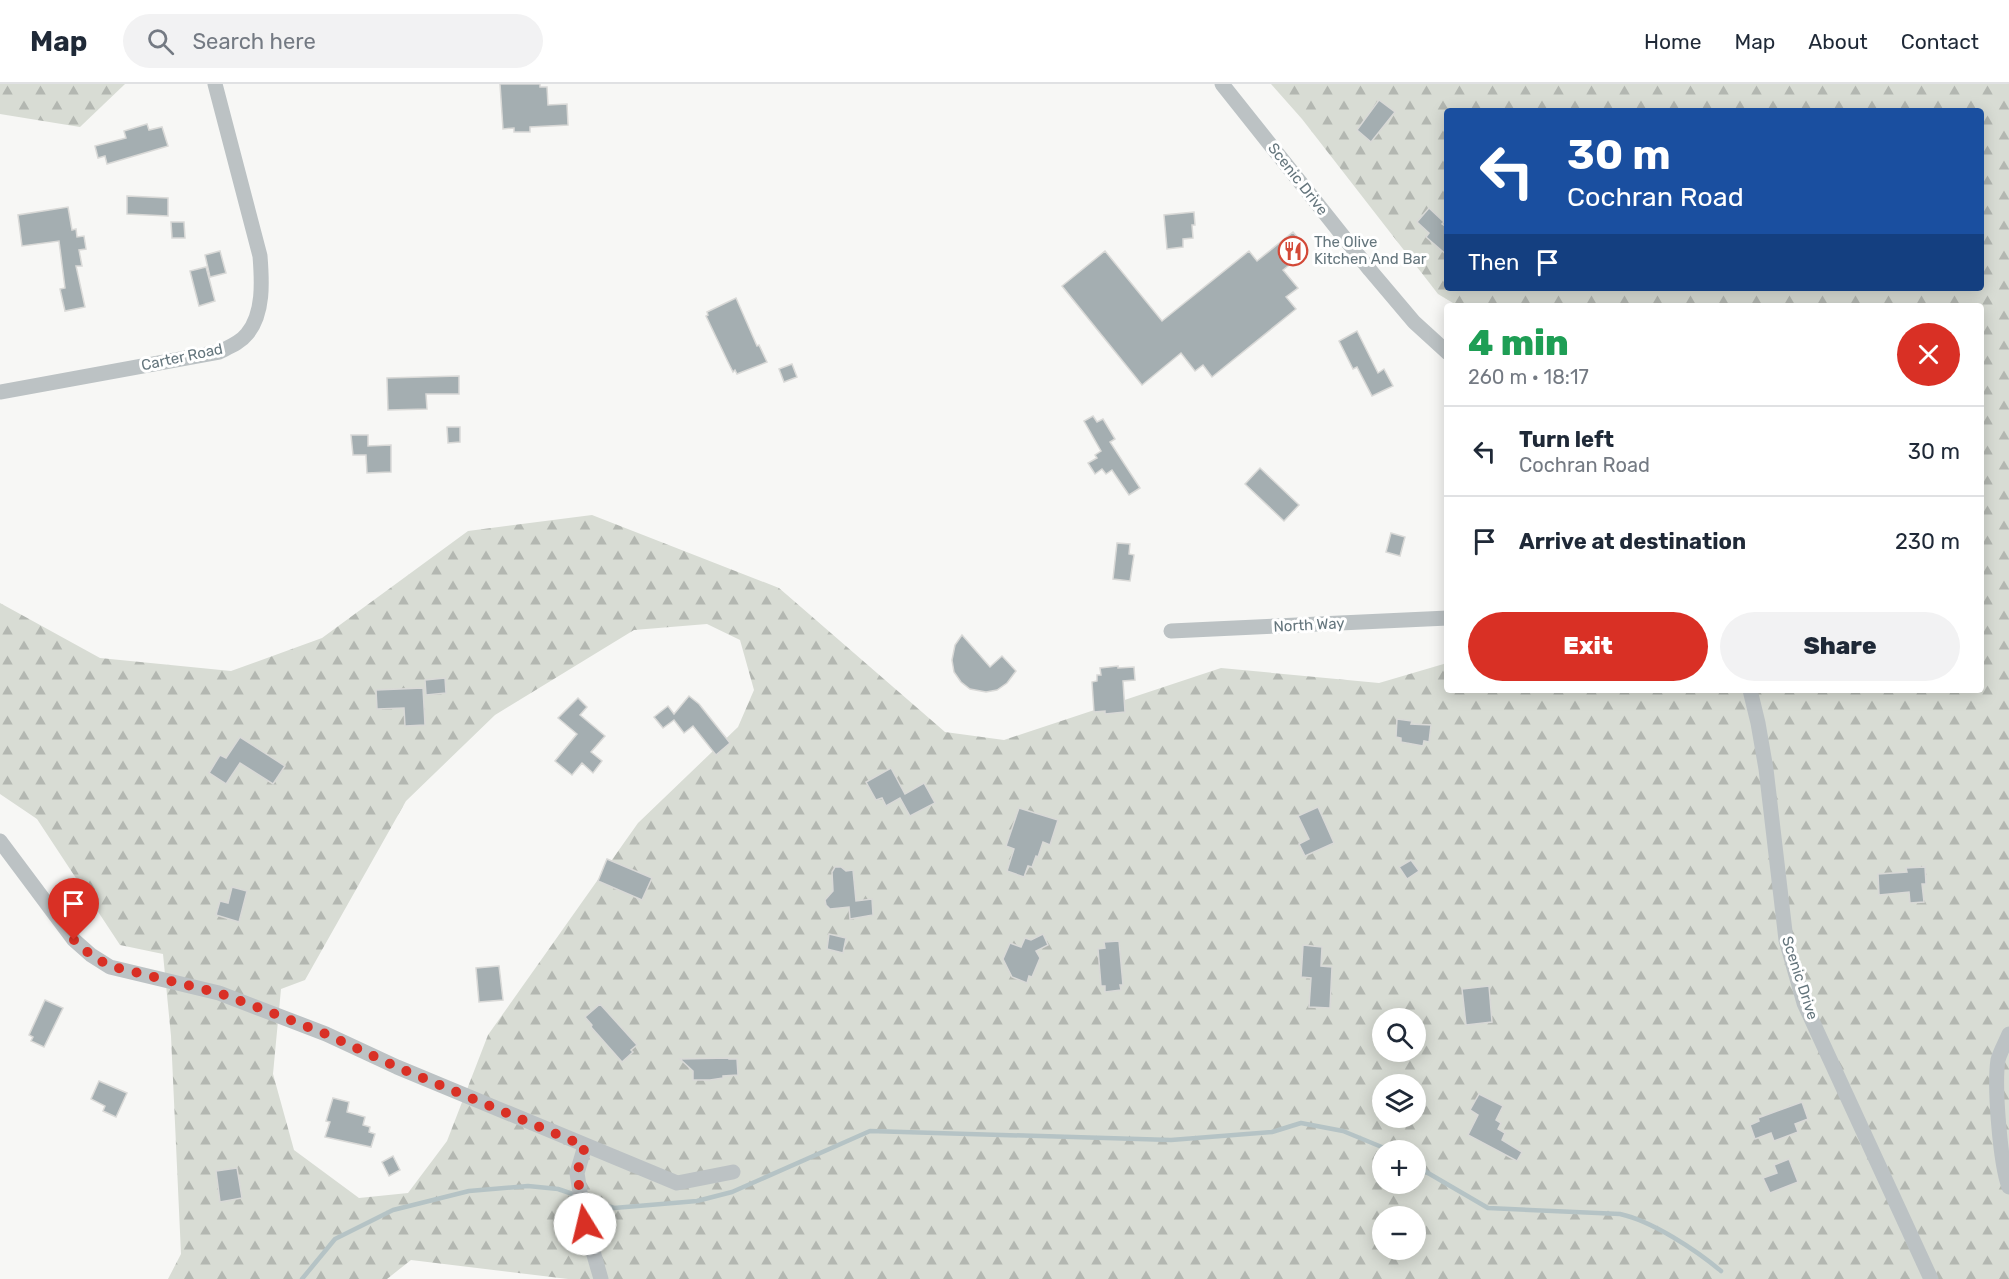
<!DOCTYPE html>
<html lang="en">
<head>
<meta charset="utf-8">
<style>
	body { margin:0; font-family:Rubik,sans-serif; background:#f2f2f3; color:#1f2937; height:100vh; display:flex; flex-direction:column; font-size:22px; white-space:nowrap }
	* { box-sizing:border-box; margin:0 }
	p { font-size:20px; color:#747a83 }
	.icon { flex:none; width:33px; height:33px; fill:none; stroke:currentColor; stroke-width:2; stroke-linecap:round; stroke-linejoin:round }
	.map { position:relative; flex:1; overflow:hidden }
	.sheet { position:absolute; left:1444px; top:219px; width:540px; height:390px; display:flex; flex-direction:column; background:#fff; border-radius:6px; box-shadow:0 3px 15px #0003 }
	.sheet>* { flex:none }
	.hud { position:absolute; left:1444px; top:24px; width:540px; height:183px; border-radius:6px; box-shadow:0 3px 15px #0003; background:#1a4fa0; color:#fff; overflow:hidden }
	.fabs { position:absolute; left:1372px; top:924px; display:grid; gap:12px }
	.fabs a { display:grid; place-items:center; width:54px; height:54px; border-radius:50%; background:#fff; box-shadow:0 3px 15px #0003; font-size:30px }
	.pin { position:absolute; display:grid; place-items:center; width:51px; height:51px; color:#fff; margin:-62px -26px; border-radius:50% 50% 50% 0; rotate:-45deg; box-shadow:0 0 6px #0007 }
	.pin .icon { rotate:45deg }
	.me { position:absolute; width:66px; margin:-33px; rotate:351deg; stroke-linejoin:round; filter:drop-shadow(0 0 4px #0008) }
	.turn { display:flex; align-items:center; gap:21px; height:126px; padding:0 24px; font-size:27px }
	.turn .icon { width:78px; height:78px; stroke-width:2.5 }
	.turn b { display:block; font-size:42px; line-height:51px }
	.then { display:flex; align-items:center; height:57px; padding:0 24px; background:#0003; gap:12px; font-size:22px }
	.round { display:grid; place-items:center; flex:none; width:63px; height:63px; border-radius:32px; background:#f2f2f3 }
	.summary { display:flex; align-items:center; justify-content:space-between; height:102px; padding:0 24px }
	h1 { font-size:36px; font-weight:800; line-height:45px; color:#1e9e55 }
	.primary-button { display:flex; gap:12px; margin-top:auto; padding:12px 24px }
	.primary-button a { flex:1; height:69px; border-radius:36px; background:#d93025; color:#fff; font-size:24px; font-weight:800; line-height:69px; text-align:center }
	.primary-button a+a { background:#f2f2f3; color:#1f2937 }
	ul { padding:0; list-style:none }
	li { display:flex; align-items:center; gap:18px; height:90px; padding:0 24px; border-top:2px solid #e0e1e3 }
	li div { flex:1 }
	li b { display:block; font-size:22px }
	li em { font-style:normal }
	header { display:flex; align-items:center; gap:36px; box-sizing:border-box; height:84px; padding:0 30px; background:#fff; border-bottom:2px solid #e0e1e3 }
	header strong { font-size:28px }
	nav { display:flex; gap:33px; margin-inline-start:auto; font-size:21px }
	.search { width:420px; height:54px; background:#f2f2f3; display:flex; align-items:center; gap:15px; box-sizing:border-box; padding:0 21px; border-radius:33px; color:#747a83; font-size:22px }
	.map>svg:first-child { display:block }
	.forest { fill:url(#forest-firs); fill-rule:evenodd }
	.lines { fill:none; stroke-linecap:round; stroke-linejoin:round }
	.stream { stroke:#b5c3c5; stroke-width:4.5 }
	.building { fill:#a4aeb1; stroke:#d9d9d7; stroke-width:1.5 }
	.minor { stroke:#bcc2c4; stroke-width:15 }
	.route { stroke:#d93025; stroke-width:10; stroke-dasharray:0 18 }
	.labels { text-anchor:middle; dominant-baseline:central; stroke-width:6; stroke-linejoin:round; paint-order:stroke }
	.street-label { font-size:15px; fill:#65767d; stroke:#fff }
	.poi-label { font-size:15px; fill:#65767d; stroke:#fff; text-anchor:start }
</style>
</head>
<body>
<header>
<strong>Map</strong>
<div class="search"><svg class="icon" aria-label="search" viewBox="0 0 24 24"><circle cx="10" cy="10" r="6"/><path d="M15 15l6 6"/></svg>Search here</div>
<nav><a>Home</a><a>Map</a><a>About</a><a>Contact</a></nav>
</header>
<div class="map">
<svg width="2009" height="1195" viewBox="0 0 2009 1195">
	<defs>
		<pattern id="forest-firs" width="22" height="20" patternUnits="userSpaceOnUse" patternTransform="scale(1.5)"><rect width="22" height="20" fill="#d8dcd4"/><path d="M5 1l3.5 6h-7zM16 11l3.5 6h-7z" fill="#b3b7b1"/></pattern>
	</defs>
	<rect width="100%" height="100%" fill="#f7f7f5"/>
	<g class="forest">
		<polygon points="0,0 125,0 80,43 0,30"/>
		<path d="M 1271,0 L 2009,0 L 2009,1195 L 568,1195 L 411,1176 L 387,1195 L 168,1195 L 181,1170 L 171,952 L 163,870 L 120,861 L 37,735 L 0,710 L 0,519 L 100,574 L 231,587 L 322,554 L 468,447 L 592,431 L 779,504 L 945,648 L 1004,656 L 1221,584 L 1379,599 L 1447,579 L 1448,606 L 1982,606 L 1982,222 L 1458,222 L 1438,210 L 1302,35 ZM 1448,27 L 1982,27 L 1982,204 L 1448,204 ZM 707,540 L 740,556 L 754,606 L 738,643 L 638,739 L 488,951 L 447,1057 L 408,1109 L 359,1114 L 294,1066 L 273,990 L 281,905 L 305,896 L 406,717 L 495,631 L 634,546 ZM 1383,934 L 1416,934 L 1416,968 L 1383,968 ZM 1383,1000 L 1416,1000 L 1416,1034 L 1383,1034 ZM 1383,1066 L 1416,1066 L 1416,1100 L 1383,1100 ZM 1383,1132 L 1416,1132 L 1416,1166 L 1383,1166 Z"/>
	</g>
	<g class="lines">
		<g class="stream">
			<path d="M 1416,1082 L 1488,1124 L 1620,1130 C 1652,1137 1696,1166 1721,1187"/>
			<polyline points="302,1195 335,1155 393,1126 469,1107 528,1102 558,1105 614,1124 697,1117 732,1108 870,1047 1171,1056 1272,1048 1301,1039 1343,1047 1389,1066"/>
		</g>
	</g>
	<g class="building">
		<polygon points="500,0 540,0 540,3 547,3 548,21 567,20 568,41 530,43 530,48 514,48 514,44 503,45"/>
		<polygon points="1379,16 1395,28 1371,58 1357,46"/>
		<polygon points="147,40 149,46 162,43 168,62 107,80 105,72 98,74 95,62 126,54 124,47"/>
		<polygon points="127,112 168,114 168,132 127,130"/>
		<polygon points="68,123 72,146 76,145 77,153 84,152 86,165 79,166 82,182 76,182 85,223 65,227 60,205 65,204 59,157 22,162 18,131"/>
		<polygon points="1429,124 1444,138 1442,140 1448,144 1448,172 1426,153 1429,149 1417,138"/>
		<polygon points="1194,128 1195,141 1192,141 1193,154 1183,155 1183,163 1167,165 1164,131"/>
		<polygon points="171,138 184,138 185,154 172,154"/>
		<polygon points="1293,148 1308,166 1283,186 1298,204 1286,213 1296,225 1212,293 1203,281 1195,287 1181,269 1142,301 1062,202 1105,167 1162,237 1249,167 1257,177"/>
		<polygon points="220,167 226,189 210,193 205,171"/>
		<polygon points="206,183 215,217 199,222 190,187"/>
		<polygon points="736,214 757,262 759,261 767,278 737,290 735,286 733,288 728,278 706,232 708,231 707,228"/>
		<polygon points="1357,247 1378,289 1384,285 1393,302 1372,312 1357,283 1353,285 1339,257"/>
		<polygon points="792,280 797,293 784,298 779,285"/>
		<polygon points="459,292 459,310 426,310 427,325 388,326 387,294"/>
		<polygon points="1093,332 1097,338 1103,335 1115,355 1110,358 1140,404 1129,411 1112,386 1106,390 1102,385 1095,390 1088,379 1097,374 1095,371 1101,367 1084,337"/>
		<polygon points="447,343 460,343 460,358 448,359"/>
		<polygon points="351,351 368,351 368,362 391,361 391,388 367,389 366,371 353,371"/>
		<polygon points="1260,384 1299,421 1284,437 1245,400"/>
		<polygon points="1391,449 1405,453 1400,472 1386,468"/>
		<polygon points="1117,459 1130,460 1129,470 1134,471 1130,497 1113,495"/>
		<polygon points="962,551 990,583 1002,572 1016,587 1007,599 997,606 986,608 970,605 961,598 954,588 952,576 955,561"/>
		<polygon points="1118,582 1118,584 1134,583 1135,596 1123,597 1125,628 1105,630 1105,627 1094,628 1092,598 1097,597 1097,591 1101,591 1100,584"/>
		<polygon points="445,594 446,609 426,611 425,596"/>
		<polygon points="423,604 425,641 405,642 404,624 377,625 376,606"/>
		<polygon points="689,612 699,620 730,659 716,671 693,642 684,649 674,636 663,644 654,633 668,622 674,630"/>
		<polygon points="578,614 587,623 580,631 605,652 591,668 602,677 593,689 582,679 572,691 555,677 577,650 558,634"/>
		<polygon points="1397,635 1412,637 1411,640 1431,641 1429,658 1424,657 1423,662 1401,658 1401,654 1396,653"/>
		<polygon points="240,653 285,682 273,700 240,679 226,700 209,689 220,671 226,674"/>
		<polygon points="891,684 905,710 924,699 935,719 910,732 900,714 886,722 882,714 876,716 866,698"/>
		<polygon points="1318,723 1334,759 1305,772 1299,760 1309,755 1298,732"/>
		<polygon points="1019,724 1058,736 1050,761 1043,758 1038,773 1036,772 1032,783 1028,782 1024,793 1007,787 1014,765 1006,762"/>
		<polygon points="607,775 652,794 642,816 598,797"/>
		<polygon points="1411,776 1419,787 1407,795 1399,783"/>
		<polygon points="835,783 841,783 846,787 853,786 856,817 872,815 873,831 850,835 849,823 830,825 826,821 825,816 833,807 832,788"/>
		<polygon points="1925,783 1926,800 1922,800 1924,818 1910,819 1909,808 1879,811 1878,790 1907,788 1906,784"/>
		<polygon points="232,803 247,807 239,838 216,831 220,817 228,819"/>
		<polygon points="829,850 846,854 843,869 827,865"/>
		<polygon points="1043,850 1048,861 1036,867 1040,874 1032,893 1029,892 1027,899 1012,893 1003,875 1010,859 1021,863 1025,854 1031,856"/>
		<polygon points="1119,857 1123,901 1120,901 1121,906 1105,908 1105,902 1101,902 1098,865 1105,864 1104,858"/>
		<polygon points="1303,861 1322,863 1321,882 1332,883 1330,924 1309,923 1311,894 1301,893"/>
		<polygon points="499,882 503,916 479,918 476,884"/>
		<polygon points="1489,902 1492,938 1466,941 1462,905"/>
		<polygon points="45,916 63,924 44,963 31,957 33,953 29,951"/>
		<polygon points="600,920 637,961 631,966 633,968 622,978 591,943 592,941 585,933"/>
		<polygon points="729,974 729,975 737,975 738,991 723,992 723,994 710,996 693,996 693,987 680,975"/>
		<polygon points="99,997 127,1009 116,1033 103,1027 105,1022 91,1015"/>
		<polygon points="1479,1010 1503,1022 1496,1036 1501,1039 1498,1045 1505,1049 1502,1056 1522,1068 1517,1077 1468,1051 1478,1031 1470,1026"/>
		<polygon points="333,1014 349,1018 347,1028 365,1033 363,1041 370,1043 369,1048 375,1050 371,1063 325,1053 330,1038 326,1037"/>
		<polygon points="1802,1018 1808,1035 1795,1040 1798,1048 1774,1057 1771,1049 1755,1055 1750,1041 1759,1037 1758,1034"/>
		<polygon points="393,1072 400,1086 389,1092 382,1078"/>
		<polygon points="1789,1075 1798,1098 1770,1109 1763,1094 1777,1089 1774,1081"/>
		<polygon points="237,1084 242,1114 220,1118 216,1087"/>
	</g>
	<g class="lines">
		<g class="minor">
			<polyline points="1222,0 1370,186 1414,238 1448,269"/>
			<path d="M 0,308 L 219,268 C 229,263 240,259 247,250 C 264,230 262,197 260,172 L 215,0"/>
			<polyline points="1171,547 1448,534"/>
			<polyline points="1750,606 1758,639 1766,685 1786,856 1804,919 1931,1195"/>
			<polyline points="0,757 74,856 91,871 110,883 219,909 326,950 397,983 677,1099 733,1088"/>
			<path d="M 2009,950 C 2006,958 2000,968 1998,976 C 1994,1001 2000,1079 2009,1103"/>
			<polyline points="585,1062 577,1089 585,1140 601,1195"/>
		</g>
	</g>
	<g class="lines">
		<polyline class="route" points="74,856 92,872 110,882 219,909 262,925 326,950 397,983 585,1062 577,1089 585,1140"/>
	</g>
	<defs>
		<g id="restaurant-ring" transform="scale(1.5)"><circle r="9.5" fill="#fff" stroke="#d34938" stroke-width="1.5"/><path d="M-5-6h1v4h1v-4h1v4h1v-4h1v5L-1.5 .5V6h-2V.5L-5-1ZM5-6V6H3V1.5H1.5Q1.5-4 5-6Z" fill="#d34938"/></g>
	</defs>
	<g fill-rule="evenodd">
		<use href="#restaurant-ring" x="1293" y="167"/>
	</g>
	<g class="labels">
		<g class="street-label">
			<text transform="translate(1298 95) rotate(52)">Scenic Drive</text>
			<text transform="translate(182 273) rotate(-12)">Carter Road</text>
			<text transform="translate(1309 541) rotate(-3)">North Way</text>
			<text transform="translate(1800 894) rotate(72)">Scenic Drive</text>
		</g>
		<g class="poi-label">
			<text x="1314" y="158">The Olive<tspan x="1314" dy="17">Kitchen And Bar</tspan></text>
		</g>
	</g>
</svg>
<div class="fabs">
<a><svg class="icon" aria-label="search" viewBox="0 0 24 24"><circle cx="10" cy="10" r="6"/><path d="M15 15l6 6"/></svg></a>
<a><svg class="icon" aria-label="layers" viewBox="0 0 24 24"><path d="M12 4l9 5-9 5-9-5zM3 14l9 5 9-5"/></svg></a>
<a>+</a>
<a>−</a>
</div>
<div class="pin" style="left:74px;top:856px;background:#d93025"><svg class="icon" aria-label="arrive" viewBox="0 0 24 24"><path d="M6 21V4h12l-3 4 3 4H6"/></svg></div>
<svg class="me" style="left:585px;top:1140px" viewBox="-20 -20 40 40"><circle r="19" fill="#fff"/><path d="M0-13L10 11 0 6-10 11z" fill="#d93025"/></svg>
<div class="hud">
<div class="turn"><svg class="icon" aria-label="left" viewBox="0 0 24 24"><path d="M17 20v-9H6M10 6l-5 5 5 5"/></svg><div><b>30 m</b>Cochran Road</div></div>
<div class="then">Then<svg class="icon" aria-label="arrive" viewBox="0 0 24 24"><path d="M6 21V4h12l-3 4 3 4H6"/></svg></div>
</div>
<section class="sheet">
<div class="summary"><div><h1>4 min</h1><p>260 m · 18:17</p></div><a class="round" style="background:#d93025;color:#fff"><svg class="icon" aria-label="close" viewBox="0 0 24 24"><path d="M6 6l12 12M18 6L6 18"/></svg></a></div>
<ul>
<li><svg class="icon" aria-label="left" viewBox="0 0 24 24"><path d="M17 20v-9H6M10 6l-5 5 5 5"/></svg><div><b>Turn left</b><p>Cochran Road</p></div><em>30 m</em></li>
<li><svg class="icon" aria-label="arrive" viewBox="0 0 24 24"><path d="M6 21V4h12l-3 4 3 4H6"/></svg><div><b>Arrive at destination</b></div><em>230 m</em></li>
</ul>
<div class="primary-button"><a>Exit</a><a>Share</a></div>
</section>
</div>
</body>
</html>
